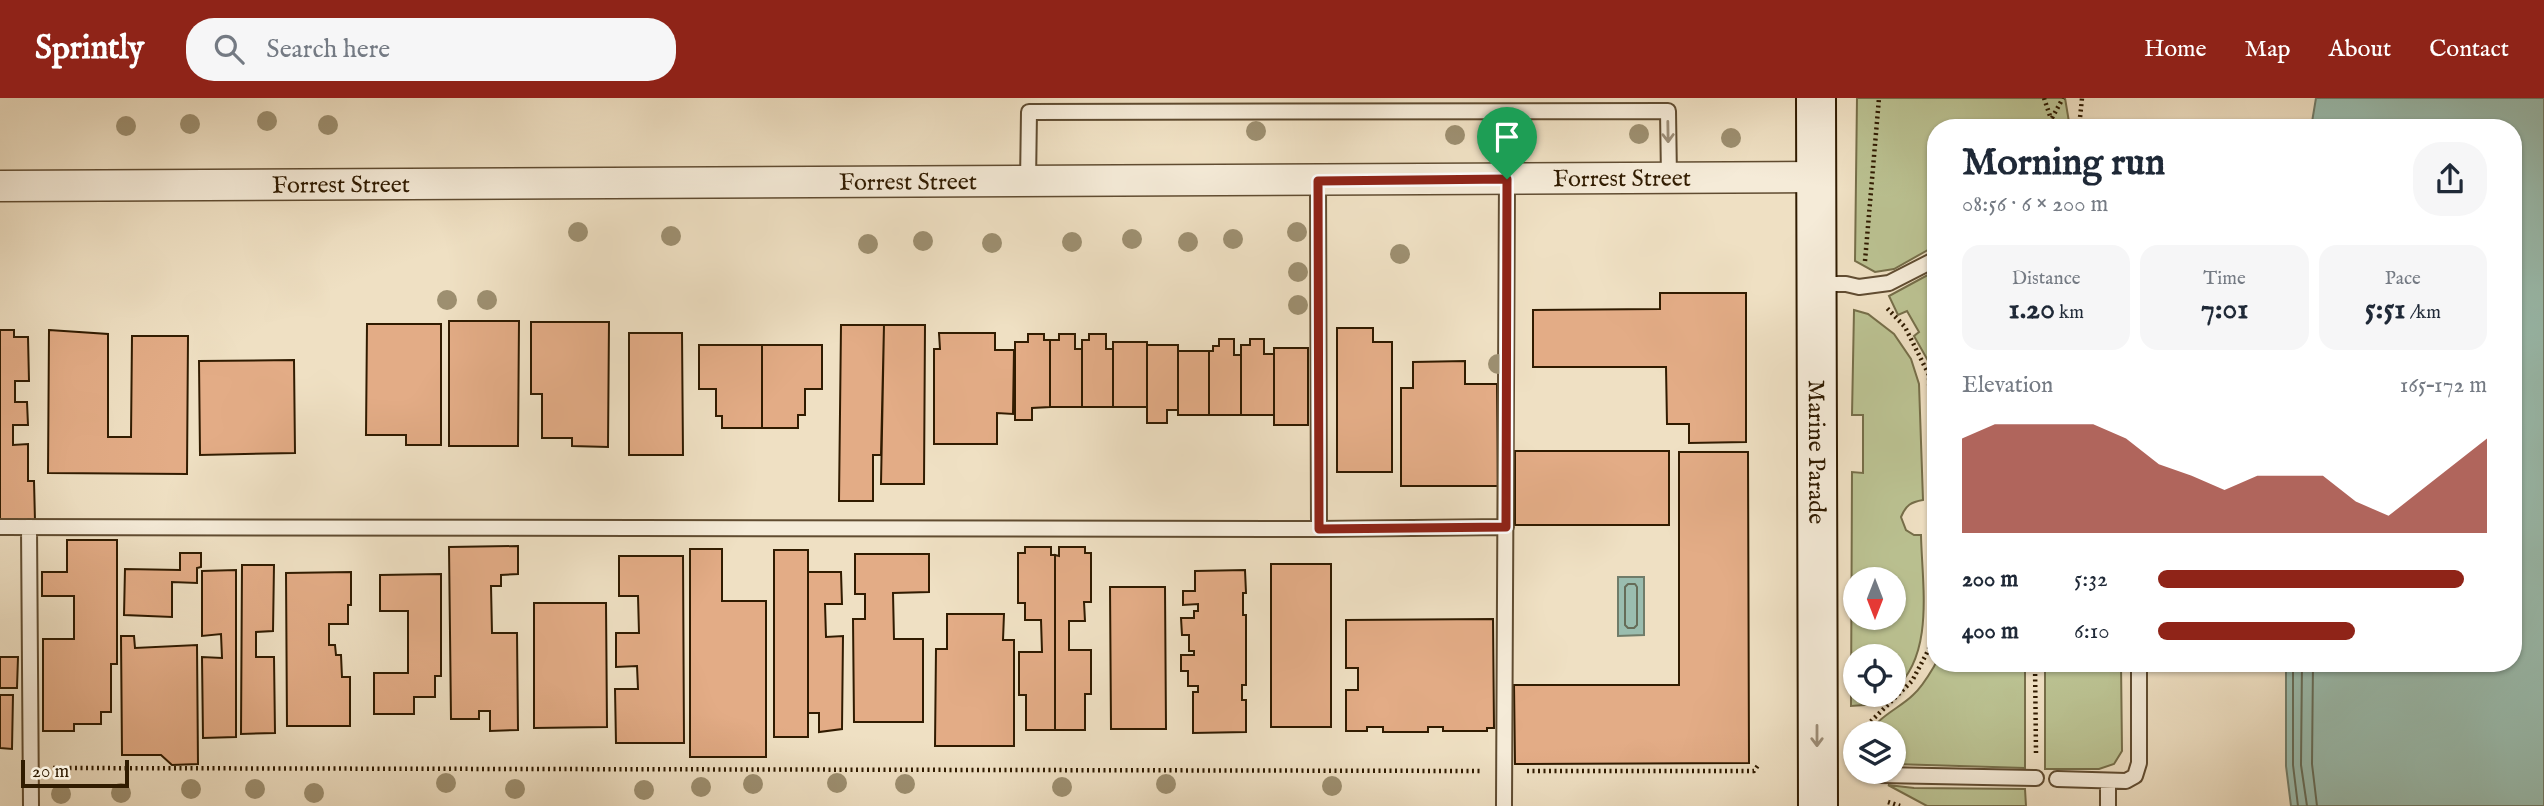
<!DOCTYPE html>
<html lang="en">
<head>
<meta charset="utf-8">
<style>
	:root { --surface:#fff; --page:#f6f6f7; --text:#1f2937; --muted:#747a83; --accent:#8f2418 }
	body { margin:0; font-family:"IM FELL English",serif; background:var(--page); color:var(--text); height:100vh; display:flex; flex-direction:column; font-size:26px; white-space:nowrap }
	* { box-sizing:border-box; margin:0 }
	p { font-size:23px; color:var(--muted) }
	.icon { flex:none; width:38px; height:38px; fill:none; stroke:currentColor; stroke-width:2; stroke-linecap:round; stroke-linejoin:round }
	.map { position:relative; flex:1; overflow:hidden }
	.panel { position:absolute; left:1927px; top:21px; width:595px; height:553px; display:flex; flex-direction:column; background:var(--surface); border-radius:28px; box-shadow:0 2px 5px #0004 }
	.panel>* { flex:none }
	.needle { width:46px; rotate:180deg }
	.fabs { position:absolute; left:1843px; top:469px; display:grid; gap:14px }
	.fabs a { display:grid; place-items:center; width:63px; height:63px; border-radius:50%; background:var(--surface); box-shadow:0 2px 5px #0004; font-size:35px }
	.scale { position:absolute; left:21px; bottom:18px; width:108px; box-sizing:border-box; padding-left:7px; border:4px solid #301b00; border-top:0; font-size:19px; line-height:24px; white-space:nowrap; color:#301b00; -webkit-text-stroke:5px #f5ebd8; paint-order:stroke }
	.pin { position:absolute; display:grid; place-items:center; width:60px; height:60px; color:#fff; margin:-72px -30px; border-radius:50% 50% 50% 0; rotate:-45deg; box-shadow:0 0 7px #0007 }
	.pin .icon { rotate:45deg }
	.round { display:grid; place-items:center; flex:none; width:74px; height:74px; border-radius:28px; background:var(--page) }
	.headline { display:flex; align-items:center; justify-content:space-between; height:119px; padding:0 35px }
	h1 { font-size:38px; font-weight:700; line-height:52px }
	.stats { display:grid; grid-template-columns:repeat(3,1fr); gap:10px; height:119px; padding:7px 35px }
	.stats div { display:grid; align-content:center; border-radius:18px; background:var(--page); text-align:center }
	.stats b { font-size:30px; font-weight:700 }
	.stats small { font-size:19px; font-weight:400 }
	.stats p { font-size:19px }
	.chart { height:196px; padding:14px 35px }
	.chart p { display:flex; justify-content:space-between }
	.chart svg { width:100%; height:126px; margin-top:7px; fill:var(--accent); opacity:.7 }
	ul { padding:0 35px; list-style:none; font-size:23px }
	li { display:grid; grid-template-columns:112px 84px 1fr; align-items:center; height:52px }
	li i { height:18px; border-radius:9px; background:var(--accent) }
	header { display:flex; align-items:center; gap:42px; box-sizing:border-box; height:98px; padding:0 35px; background:var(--accent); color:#fff }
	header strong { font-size:33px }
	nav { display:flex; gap:38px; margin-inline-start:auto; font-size:24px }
	.search { width:490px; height:63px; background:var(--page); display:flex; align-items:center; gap:18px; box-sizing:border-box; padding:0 24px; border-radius:28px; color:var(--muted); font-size:26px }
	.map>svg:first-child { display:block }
	.green { fill:#bbc292; stroke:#766e49; stroke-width:2; fill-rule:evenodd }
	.water { fill:#9abdaf; stroke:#707c69; stroke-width:2 }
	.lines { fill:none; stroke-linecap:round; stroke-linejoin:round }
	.shore { stroke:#656c58; stroke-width:2 }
	.building { fill:#e3ac86; stroke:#301b00; stroke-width:2 }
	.service-casing { stroke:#604c31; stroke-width:18 }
	.minor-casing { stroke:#604c31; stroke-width:33 }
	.secondary-casing { stroke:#301b00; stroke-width:42 }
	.path { stroke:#301b00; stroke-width:4.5; stroke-dasharray:2 3.5; stroke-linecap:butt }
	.service { stroke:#f5ebd8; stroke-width:14 }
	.minor { stroke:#f5ebd8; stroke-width:30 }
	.secondary { stroke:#f5ebd8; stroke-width:38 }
	.tree { fill:#9d8f70 }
	.oneway { stroke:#9c8d77 }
	.route-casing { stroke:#fff; stroke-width:14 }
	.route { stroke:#8f2418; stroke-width:9 }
	.labels { text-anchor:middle; stroke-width:5; stroke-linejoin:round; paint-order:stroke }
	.street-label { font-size:24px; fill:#301b00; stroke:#f5ebd8 }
</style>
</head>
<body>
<header>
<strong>Sprintly</strong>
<div class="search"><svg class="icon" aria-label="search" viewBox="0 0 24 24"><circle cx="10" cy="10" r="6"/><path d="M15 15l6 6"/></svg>Search here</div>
<nav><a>Home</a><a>Map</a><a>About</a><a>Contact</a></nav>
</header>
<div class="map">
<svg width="2544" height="708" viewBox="0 0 2544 708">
	<rect width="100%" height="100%" fill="#efe0c3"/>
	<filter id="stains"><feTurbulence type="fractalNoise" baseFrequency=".00286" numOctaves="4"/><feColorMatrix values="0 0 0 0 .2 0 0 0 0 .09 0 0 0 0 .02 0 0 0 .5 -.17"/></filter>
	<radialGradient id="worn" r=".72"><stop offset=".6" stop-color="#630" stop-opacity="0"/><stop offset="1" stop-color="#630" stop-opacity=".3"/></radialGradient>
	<path class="green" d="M1857 0H2065L2070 30H1936L1935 148 1894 171 1875 174 1855 163Z
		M1935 173V298L1931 268 1914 238 1919 234 1907 213 1898 217 1889 198Z
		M1854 212 1868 216 1894 236 1911 261 1919 286 1923 402C1911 404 1906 407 1901 419L1906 432 1914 437H1921C1922 487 1935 556 1894 592V558H1855V597H1888L1865 607 1851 608 1852 374 1863 375V317H1852ZM1855 481H1894V520H1855Z
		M1936 565H2025V670L1894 666V635H1871C1878 618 1900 610 1913 597 1923 588 1930 575 1936 565Z
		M2045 565H2121L2122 653 2114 666 2099 671H2045Z
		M1888 687 1914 690 2025 691 2026 708H1927Z"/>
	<path class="water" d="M2316 0H2544V708H2291L2286 668V565H2513V30H2311Z
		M1618 479H1644V537L1618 538Z"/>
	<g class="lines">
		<path class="shore" d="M1628 486H1635L1637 489V527L1634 530H1628L1625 527V489Z
			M2293 565V667L2298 708
			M2302 565 2301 667 2307 708
			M2313 565 2312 666 2317 708"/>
	</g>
	<path class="building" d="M1660 195H1746V344L1689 345V326H1667L1666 269H1533V212L1660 211Z
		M449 223H519L518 348H449Z
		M531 224H609L608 349 572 348V340H542V296H531Z
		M367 226H441V347H406V337H366Z
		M841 227H884L881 357H873V403H839Z
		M884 227H925L924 386H881Z
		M1337 230H1373V244H1392V374H1337Z
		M0 232H14V239H28L29 283H15V304H27L28 327H13V347L28 346V383H34L35 423H0Z
		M49 232 108 236V339H131L132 238H188L187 376 48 375Z
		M629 235H682L683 357H629Z
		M939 235H995V252H1014L1013 316 997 315V346H934V251H940Z
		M1028 236H1044V242H1050V309L1032 310V322H1015V244H1028Z
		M1059 236H1075V251H1082V309H1050V242H1059Z
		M1089 236H1106V251H1113V309H1082V242H1089Z
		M1219 241H1234V257H1241V317H1209V253H1213V248H1219Z
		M1250 241H1264V256H1274V317H1241V247H1250Z
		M1113 244H1147V309H1113Z
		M699 247H762V330H722V318H716V291H699Z
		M762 247H822V291H805V317H798V330H762Z
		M1147 247H1178V312H1167V325H1147Z
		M1274 250H1308V327H1274Z
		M1178 253H1209V317H1178Z
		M294 262 295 355 200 357 199 263Z
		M1465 263V286H1497L1498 388H1401V290H1413V264Z
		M1515 353H1669V427H1515Z
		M1679 354H1748L1749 665 1515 666 1514 587H1679Z
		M67 442H117V566H111V614H101V626H74V633H43V541H74V498H42V474H67Z
		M518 448V476L501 477V488H491L492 535H517L518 632 490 633V613H479V621H451L449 449Z
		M1025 449H1051V457H1055V632H1026V597H1019V554H1042L1041 522H1025V505H1018V455H1025Z
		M1059 449H1085V455H1091V504H1084L1085 523H1069V552H1091V596H1085V632H1055V457L1059 458Z
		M690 451H722V503H766V659H690Z
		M774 452H808V639H774Z
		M180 455H201V469L197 470V485L172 484V519L124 517 125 471 180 472Z
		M855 456H929V494L893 495 894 541H923V624H854L853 521H865V496H855Z
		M619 458H683L684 645H616L615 591H638L637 568 616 569V535H639L638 498H619Z
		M1271 466H1331V629H1271Z
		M242 467H274L273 533 256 534V559H274L275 635 241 636Z
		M236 472V639L203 640 202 559 222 560 221 536 202 538V473Z
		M1245 472 1246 495H1243V517H1246V587H1242V602H1246V634L1193 635V594H1198V588H1188V573H1181V557H1194V553H1189V537H1182L1181 520H1194V513H1198V506L1183 507V493H1195V473Z
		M351 474V507H348V526H329V547H335L336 557H341L342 579H350V628H287L286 475Z
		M808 474H841L842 506H825L826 539 843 538 842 631 819 634V615H808Z
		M441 476V578H435V599H414V616H374V575H408V513H380V477Z
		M1110 489H1165L1166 631H1111Z
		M534 505H606L607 629 534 630Z
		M947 516H1004L1003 542H1014V648H935L936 551H947Z
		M1493 521 1494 630H1487V633H1443V629H1428V634H1383V629H1367V633H1346V592H1358V570H1346V522Z
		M121 538H134L135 550 197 547 198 666 172 667 161 657H122Z
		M0 559H18L17 590H0Z
		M0 597H13L12 651 0 650Z"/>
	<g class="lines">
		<g class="service-casing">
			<path id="service" d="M1028 84 1029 14 1668 13 1669 80
				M1816 186H1846L1859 189 1889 185 1936 161
				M0 429 1319 431 1318 83
				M29 429 31 708
				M1319 431 1506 429
				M1881 677 2036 680
				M2057 681 2126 683 2135 678 2139 665V565
				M2108 683V708
				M1504 708 1507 81"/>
		</g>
		<g class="minor-casing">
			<g id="minor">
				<path id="s1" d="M0 88 1815 79"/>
			</g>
		</g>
		<g class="secondary-casing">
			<g id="secondary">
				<path id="s2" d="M1816 0 1818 708"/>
			</g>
		</g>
		<path class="path" d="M2044 0 2054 30
			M2052 20 2063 0
			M2079 30 2082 0
			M1865 163 1879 0
			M2035 565 2036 655
			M1859 635 1912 583 1929 551 1933 516 1929 277 1905 229 1887 210
			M53 670 1480 673
			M1527 673H1754L1759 666
			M1888 704 1900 708"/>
		<use href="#service" class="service"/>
		<use href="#minor" class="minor"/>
		<use href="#secondary" class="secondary"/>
	</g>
	<g class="tree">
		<circle cx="267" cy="23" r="10"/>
		<circle cx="190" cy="26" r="10"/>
		<circle cx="328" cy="27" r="10"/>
		<circle cx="126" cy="28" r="10"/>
		<circle cx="1256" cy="33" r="10"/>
		<circle cx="1523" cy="36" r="10"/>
		<circle cx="1639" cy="36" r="10"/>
		<circle cx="1455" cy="37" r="10"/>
		<circle cx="1731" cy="40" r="10"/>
		<circle cx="578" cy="134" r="10"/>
		<circle cx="1297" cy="134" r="10"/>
		<circle cx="671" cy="138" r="10"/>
		<circle cx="1132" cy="141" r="10"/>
		<circle cx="1233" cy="141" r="10"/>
		<circle cx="923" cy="143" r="10"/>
		<circle cx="1072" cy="144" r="10"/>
		<circle cx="1188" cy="144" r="10"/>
		<circle cx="992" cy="145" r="10"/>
		<circle cx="868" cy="146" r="10"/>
		<circle cx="1400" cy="156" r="10"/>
		<circle cx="1298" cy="174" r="10"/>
		<circle cx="447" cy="202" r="10"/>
		<circle cx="487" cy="202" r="10"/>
		<circle cx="1298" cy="207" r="10"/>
		<circle cx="1498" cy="266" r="10"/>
		<circle cx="446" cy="685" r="10"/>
		<circle cx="837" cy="685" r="10"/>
		<circle cx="753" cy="686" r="10"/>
		<circle cx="905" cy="686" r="10"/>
		<circle cx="1166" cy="686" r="10"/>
		<circle cx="1332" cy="688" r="10"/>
		<circle cx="701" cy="689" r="10"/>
		<circle cx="1062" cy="689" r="10"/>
		<circle cx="191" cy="691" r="10"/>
		<circle cx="255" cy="691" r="10"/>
		<circle cx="515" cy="691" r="10"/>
		<circle cx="644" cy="692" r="10"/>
		<circle cx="121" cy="695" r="10"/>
		<circle cx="314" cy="695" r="10"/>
		<circle cx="61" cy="696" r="10"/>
	</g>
	<defs><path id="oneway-shaft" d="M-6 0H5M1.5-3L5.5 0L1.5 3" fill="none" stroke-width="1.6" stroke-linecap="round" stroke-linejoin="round" transform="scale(1.75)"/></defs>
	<g class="oneway">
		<use href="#oneway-shaft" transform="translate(1668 34) rotate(89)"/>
		<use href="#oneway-shaft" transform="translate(1817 638) rotate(90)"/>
	</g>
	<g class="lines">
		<g class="route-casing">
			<path id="route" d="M1507 81 1506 429 1319 431 1318 83Z"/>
		</g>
		<use href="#route" class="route"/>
	</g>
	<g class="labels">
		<g class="street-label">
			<text dy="8" stroke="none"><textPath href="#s1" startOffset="1622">Forrest Street</textPath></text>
			<text dy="8" stroke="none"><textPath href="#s1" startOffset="908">Forrest Street</textPath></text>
			<text dy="8" stroke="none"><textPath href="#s1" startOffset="341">Forrest Street</textPath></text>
			<text dy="8" stroke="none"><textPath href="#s2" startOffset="354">Marine Parade</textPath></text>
		</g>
	</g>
	<rect width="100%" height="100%" filter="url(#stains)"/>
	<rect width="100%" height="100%" fill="url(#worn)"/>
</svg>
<div class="fabs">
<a><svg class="needle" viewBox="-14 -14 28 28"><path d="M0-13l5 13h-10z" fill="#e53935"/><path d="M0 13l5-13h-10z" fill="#747a83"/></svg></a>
<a><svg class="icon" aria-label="locate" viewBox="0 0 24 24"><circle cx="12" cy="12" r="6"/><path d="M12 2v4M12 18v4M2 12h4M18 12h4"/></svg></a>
<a><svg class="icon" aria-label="layers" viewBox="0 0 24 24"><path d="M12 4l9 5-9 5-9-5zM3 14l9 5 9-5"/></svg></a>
</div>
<div class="scale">20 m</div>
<div class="pin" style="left:1507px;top:81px;background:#1e9e55"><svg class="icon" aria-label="arrive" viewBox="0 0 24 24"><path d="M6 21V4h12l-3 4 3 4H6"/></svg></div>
<section class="panel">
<div class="headline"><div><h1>Morning run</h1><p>08:56 · 6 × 200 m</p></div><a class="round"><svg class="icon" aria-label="share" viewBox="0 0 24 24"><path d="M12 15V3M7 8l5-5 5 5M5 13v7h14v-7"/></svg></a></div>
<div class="stats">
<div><p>Distance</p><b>1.20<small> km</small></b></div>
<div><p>Time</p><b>7:01</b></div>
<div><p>Pace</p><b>5:51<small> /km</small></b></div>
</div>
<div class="chart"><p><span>Elevation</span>165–172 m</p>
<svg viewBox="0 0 160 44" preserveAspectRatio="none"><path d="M0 44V11L10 6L20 6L30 6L40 6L50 11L60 20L70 24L80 29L90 24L100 24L110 24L120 33L130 38L140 29L150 20L160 11V44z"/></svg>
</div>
<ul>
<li><b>200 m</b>5:32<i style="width:93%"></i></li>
<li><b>400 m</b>6:10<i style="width:60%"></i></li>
</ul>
</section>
</div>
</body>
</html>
